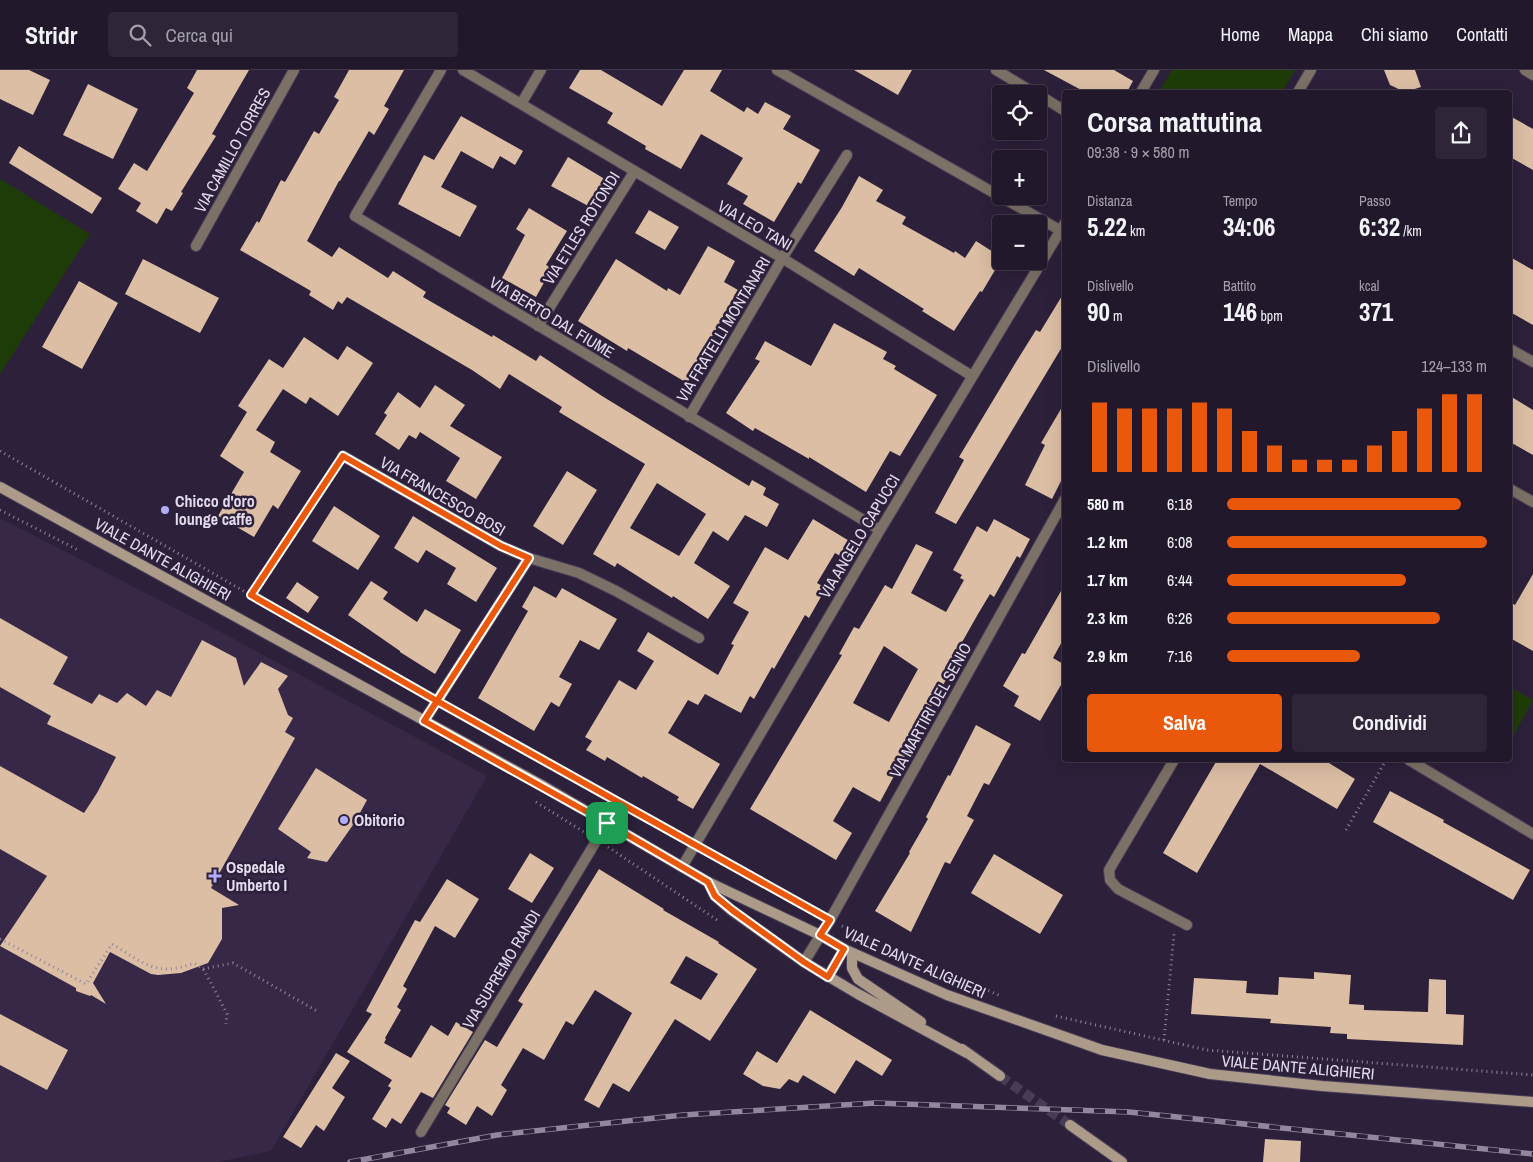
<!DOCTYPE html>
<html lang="it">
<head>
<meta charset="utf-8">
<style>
	:root { --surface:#22182c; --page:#2e2538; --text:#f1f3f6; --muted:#a2a0a9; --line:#3f3748; --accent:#ea580c }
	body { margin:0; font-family:"Archivo Narrow",sans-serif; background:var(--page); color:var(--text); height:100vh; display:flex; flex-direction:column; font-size:19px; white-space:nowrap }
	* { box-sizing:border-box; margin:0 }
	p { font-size:16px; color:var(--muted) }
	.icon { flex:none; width:28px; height:28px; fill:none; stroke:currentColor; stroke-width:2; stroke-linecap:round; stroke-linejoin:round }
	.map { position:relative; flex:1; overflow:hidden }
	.sheet { position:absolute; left:1062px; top:20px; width:450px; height:672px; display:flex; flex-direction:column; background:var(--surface); border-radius:5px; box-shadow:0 5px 20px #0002,0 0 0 1px var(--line) }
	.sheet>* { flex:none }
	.tools { position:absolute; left:992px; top:15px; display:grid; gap:10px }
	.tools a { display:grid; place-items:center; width:55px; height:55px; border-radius:5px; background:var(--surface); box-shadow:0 5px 20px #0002,0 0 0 1px var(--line); font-size:25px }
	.pin { position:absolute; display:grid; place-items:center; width:42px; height:42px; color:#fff; margin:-21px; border-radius:10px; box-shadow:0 2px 8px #0006 }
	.round { display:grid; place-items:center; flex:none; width:52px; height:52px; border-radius:5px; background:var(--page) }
	.overview { display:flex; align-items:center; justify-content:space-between; height:85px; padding:0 25px }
	h1 { font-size:28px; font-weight:700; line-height:38px }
	.figures { display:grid; grid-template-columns:repeat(3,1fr); gap:8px; height:85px; padding:5px 25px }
	.figures div { display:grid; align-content:center }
	.figures b { font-size:25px; font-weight:700 }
	.figures small { font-size:14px; font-weight:400 }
	.figures p { font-size:14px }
	.chart { height:140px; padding:10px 25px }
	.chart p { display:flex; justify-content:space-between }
	.chart svg { width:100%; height:90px; margin-top:5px; stroke:var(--accent); stroke-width:6 }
	.button { display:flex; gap:10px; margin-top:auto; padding:10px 25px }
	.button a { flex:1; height:58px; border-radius:5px; background:var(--accent); color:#fff; font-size:20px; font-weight:700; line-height:58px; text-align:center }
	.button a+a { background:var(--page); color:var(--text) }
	ul { padding:0 25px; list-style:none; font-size:16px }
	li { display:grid; grid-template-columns:80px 60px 1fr; align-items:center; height:38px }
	li i { height:12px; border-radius:6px; background:var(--accent) }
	header { display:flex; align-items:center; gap:30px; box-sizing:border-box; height:70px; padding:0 25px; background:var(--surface); border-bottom:1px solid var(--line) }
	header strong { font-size:24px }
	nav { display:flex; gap:28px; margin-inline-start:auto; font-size:18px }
	.search { width:350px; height:45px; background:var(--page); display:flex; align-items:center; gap:12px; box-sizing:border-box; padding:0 18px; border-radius:5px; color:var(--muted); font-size:19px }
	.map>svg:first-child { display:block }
	.built { fill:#382847 }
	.green { fill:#1e3c08 }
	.building { fill:#dbbea4; fill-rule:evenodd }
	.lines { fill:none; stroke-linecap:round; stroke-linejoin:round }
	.secondary-tunnel { stroke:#483c55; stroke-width:10; stroke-dasharray:10 5; stroke-linecap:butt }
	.street-casing { stroke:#4a3e57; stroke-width:12 }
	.secondary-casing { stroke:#4a3e57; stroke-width:12 }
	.path { stroke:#90869b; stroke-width:3; stroke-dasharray:1 4; stroke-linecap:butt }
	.street { stroke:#7c7166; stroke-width:10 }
	.secondary { stroke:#ad9b8a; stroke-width:10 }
	.rail-casing { stroke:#91889d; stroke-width:5.5 }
	.rail { stroke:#2d203a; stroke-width:4; stroke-dasharray:11; stroke-linecap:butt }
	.route-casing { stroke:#fff; stroke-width:10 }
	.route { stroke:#ea580c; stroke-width:6 }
	.poi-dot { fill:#b1adfa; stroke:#2d203a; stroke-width:2 }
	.labels { text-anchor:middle; stroke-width:5; stroke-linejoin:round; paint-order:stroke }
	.street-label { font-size:16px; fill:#e3dced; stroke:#2d203a }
	.poi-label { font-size:16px; font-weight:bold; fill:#e3dced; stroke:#2d203a; text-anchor:start }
</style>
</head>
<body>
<header>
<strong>Stridr</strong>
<div class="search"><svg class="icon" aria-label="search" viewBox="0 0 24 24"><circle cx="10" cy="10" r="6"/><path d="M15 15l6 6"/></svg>Cerca qui</div>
<nav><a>Home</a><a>Mappa</a><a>Chi siamo</a><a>Contatti</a></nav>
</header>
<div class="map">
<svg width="1533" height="1092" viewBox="0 0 1533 1092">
	<rect width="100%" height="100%" fill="#2d203a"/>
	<path class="built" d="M0 448 206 554 487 706 271 1081 218 1092H0Z"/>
	<path class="green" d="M1172 0H1295L1282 22H1159Z
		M0 109 90 164 0 304Z
		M1510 617 1533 630 1510 672Z"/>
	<path class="building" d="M0 0H29L50 10 33 45 0 29Z
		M197 0H249L212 64 216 66 181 122 183 123 172 141 166 138 157 154 136 141 141 133 118 119 134 93 147 101 194 23 187 18Z
		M349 0H404L384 36 389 39 374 65 369 61 340 111H339L307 171 332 187 339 177 388 208 393 201 426 222 423 227 492 267 493 265 536 291 540 285 602 326 749 416 752 410 766 418 763 425 779 434 767 457 745 445 728 471 713 461 694 493 730 516 708 549 673 526 672 528 617 493 615 497 593 484 645 394 559 342 562 337 509 304 500 319 472 300 347 227 342 234 338 231 333 240 309 225 311 221 240 180 257 151 259 153 281 110 285 112 314 61 319 64 339 30 334 27ZM657 413 706 444 679 486 630 458Z
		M580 0H601L662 36 684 0H722L710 21 744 42 747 37 758 44 765 32 791 46 783 59 820 80 801 114 798 112 774 152 743 134 748 126 727 114 743 88 701 64 681 99 645 79 646 76 607 53 613 43 569 18Z
		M854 0H912L898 25Z
		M1044 0H1114L1133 11 1127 22H1085Z
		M1384 0H1415L1421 17 1405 22 1390 15Z
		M88 14 138 39 113 89 63 65Z
		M461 46 523 81 515 95 500 86 493 99 461 81 441 117 477 136 460 167 398 134 424 85 434 90Z
		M1510 46 1533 59V100L1510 87Z
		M19 76 102 128 92 144 9 93Z
		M568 87 608 111 592 138 551 116Z
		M859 106 883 120 876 131 906 147 902 154 954 183 955 181 965 188 976 171 1001 187V190L982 222 980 221 954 261 922 241 924 239 859 198 854 206 814 181 842 137Z
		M529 138 567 161 546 195 552 198 536 227 502 208 525 165 516 159Z
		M649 140 679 157 665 180 635 163Z
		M708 176 735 191 724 212 738 220 704 281 706 282 687 313 628 278 627 281 578 251 616 189 667 221 668 218 680 225Z
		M1510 187 1533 200V255L1510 242Z
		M143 189 219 228 200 263 125 224Z
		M79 211 118 233 82 299 42 277Z
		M1065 221V272L956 454 935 443 964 390 959 387 1016 292 1036 260 1040 262Z
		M834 253 887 282 883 289 896 296 894 299 937 325 900 386 890 381 866 422 809 387V389L755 358 753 361 726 343 760 291 755 289 765 271 811 296Z
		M304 267 338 290 347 276 373 293 338 346 310 327 306 334 283 319 256 360 275 372 270 382 301 401 278 439 273 435 254 467 218 446 244 402 220 386 247 342 238 336 269 289 283 298Z
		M435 315 465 335 450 356 502 387 476 429 446 411 460 388 420 362 416 369 409 365 399 380 375 364 387 345 384 343 398 322 420 338Z
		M1510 326 1533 340V385L1510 372Z
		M1065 332V403L1052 429 1025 415 1045 375 1041 373Z
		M567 401 597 420 563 475 533 456Z
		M334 436 380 466 358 500 312 471Z
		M413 446 497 498 476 532 447 514 456 498 426 480 418 493 394 478Z
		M813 449 851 472 842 487 835 483 817 513 826 518 809 548 805 545 774 599 772 597 754 629 750 626 741 643 705 624 698 635 688 630 668 663 720 694 693 739 677 730 679 727 643 706 642 708 607 687 605 691 586 680 592 671 585 667 619 610 636 620 654 591 637 581 648 562 718 605 734 575 731 574 749 542 733 533 765 477 788 490Z
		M994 449 1030 469 1020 488 1017 486 994 527 990 524 978 544 944 604 948 606 880 732 853 717 833 751 852 763 836 790 750 739 842 585 839 584 854 557 859 559 885 515 892 519 916 474 933 482 911 523 946 542 964 510 960 508 962 505 953 500 977 456 987 462ZM884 576 918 599 889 652 853 633Z
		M1533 504V581L1510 568V532L1515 535Z
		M371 511 388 522 383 529 417 552 425 539 461 560 435 604 400 582V581L348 545Z
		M297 512 319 527 308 543 286 528Z
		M1065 514V566L1053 588 1065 595V608L1040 651 1014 636 1019 626 1003 616 1022 583 1025 584Z
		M534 516 556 528 562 518 617 549 599 580 580 570 559 607 572 614 559 637 551 632 534 661 478 628 528 541 522 537Z
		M0 548 68 587 53 614 92 634 99 624 117 633 127 623 146 636 157 620 171 627 202 570 236 588 244 616 261 592 288 606 278 619 288 645 293 648 285 662 295 668 211 818 239 835 222 838V869L208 893 181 903 158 905 151 904 110 882 93 913 106 934 91 925 90 926 76 921V918L0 876 47 806 0 779V696L84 743 97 723 116 687 47 654 51 646 0 617Z
		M976 655 1011 674 989 715 984 713 967 746 974 750 950 794 945 792 911 862 875 841 910 783 909 782 928 749 926 747 948 705 950 706Z
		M1217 690H1324L1355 709 1337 739 1260 694 1197 803 1163 783Z
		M316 698 367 730 355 752 327 792 307 788 311 782 278 759Z
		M1390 721 1444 750 1443 752 1530 800 1513 830 1373 752Z
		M530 783 554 798 532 833 508 819Z
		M994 784 1063 825 1040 864 971 823Z
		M599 799 664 839 663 840 719 872 718 873 757 899 710 971 675 949 629 1022 613 1013 599 1038 584 1030 632 943 595 920 573 955 566 951 544 990 523 978 501 1015 507 1020 492 1046 477 1036 466 1055 447 1043 450 1038 445 1035 485 970 497 977 523 934 518 931ZM686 886 718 904 701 930 670 913Z
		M447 809 479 829 455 868 435 856 403 916 407 919 397 937 401 940 385 968 386 969 384 973 411 988 431 955 448 966 456 952 473 962 433 1028 421 1022 401 1054 392 1048 386 1058 372 1049 391 1018 388 1016 392 1010 347 982 372 944 366 941 415 850 420 852Z
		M1314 902 1351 905 1349 934 1364 935V940L1428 942 1429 909 1446 910V944L1464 945 1463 975 1347 969V964L1330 963 1331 957 1270 953 1271 949 1191 944 1194 908 1247 911 1246 923 1278 925 1279 907 1314 909Z
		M810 940 892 990 882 1006 856 990 835 1024 803 1005 798 1013 789 1009 780 1019 763 1016 743 1004 757 981 777 993Z
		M0 944 68 980 47 1020 0 995Z
		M336 983 350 991 332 1018 345 1027 324 1061 316 1055 301 1078 283 1067Z
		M1265 1069 1301 1071 1300 1092H1263Z"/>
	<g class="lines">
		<path class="secondary-tunnel" d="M1000 1006 1070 1055"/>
		<g class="street-casing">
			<path id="street" d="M441 0 355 146 880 460
				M463 0 521 34 541 0
				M777 0 1065 163
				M996 0 1036 24
				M1525 0 1533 5
				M1141 22 1154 0
				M1298 22 1311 0
				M1039 25 1065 41
				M521 34 782 188 972 306
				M196 176 294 0
				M538 256 634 102
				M1510 279 1533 292
				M689 347 786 182 847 85
				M343 386 501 476 529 488 579 503 616 521 699 568
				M1510 419 1533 432
				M424 651 529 488
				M1174 690 1109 800 1110 810 1118 819 1187 855
				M1409 690 1533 764
				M682 797 880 460 1065 153
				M804 892 830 850 1065 429
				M828 907 844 879
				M421 1062 607 753"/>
		</g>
		<g class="secondary-casing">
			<path id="secondary" d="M0 417 545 717 708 812 820 865 844 879 947 925 1102 980 1210 1004 1322 1016 1533 1032
				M708 812 715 826 731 840 804 892 858 924 967 983
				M852 883V898L858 909 921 952
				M962 979 1000 1006
				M1070 1055 1122 1092"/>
		</g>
		<path class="path" d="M0 381 423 624
			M0 440 80 481
			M251 525 335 398
			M448 638 684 768
			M536 732 584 762
			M1346 760 1386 690
			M608 777 717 850
			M709 782 816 843
			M842 856 873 871 1001 926
			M0 869 86 914 112 874C142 892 157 908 194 893L203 899 211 913 227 944 226 954
			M203 899 233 893 317 941
			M1056 946 1207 980 1533 1005
			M1164 970 1174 864"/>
		<use href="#street" class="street"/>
		<use href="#secondary" class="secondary"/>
		<g class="rail-casing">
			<path id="rail" d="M350 1092 497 1065 683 1045 875 1033 1129 1042 1533 1084"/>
		</g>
		<use href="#rail" class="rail"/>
	</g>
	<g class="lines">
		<g class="route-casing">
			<path id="route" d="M607 753 708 812 715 826 732 840 804 892 828 907 844 879 820 865 830 850 437 631 529 488 501 476 343 386 251 525 437 631 424 651 607 753"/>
		</g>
		<use href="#route" class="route"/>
	</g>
	<g class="poi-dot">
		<circle cx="165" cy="440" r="5"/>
		<circle cx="344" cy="750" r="5"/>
		<path d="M212.5 798.5h5v5h5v5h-5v5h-5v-5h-5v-5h5z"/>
	</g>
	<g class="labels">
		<g class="street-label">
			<text transform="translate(232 80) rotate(-61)" y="6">VIA CAMILLO TORRES</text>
			<text transform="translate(755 155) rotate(30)" y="6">VIA LEO TANI</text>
			<text transform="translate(581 158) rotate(-58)" y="6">VIA ETLES ROTONDI</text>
			<text transform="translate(552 247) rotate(31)" y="6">VIA BERTO DAL FIUME</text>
			<text transform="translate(723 259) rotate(-59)" y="6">VIA FRATELLI MONTANARI</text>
			<text transform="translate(443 426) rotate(30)" y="6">VIA FRANCESCO BOSI</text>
			<text transform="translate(859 466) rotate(-59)" y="6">VIA ANGELO CAPUCCI</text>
			<text transform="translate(163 489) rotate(29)" y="6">VIALE DANTE ALIGHIERI</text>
			<text transform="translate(930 640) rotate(-61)" y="6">VIA MARTIRI DEL SENIO</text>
			<text transform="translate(915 892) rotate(24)" y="6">VIALE DANTE ALIGHIERI</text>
			<text transform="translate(501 899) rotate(-59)" y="6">VIA SUPREMO RANDI</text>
			<text transform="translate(1298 997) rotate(5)" y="6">VIALE DANTE ALIGHIERI</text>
		</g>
		<g class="poi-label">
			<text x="175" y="437">Chicco d'oro<tspan x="175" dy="18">lounge caffe</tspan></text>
			<text x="354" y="756">Obitorio</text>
			<text x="226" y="803">Ospedale<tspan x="226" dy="18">Umberto I</tspan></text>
		</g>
	</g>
</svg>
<div class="tools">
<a><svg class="icon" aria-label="locate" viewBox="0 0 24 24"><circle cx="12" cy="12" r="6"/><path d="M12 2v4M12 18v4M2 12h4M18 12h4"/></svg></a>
<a>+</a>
<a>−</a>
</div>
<div class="pin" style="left:607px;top:753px;background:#1e9e55"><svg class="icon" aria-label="arrive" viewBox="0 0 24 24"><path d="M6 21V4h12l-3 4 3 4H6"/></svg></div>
<section class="sheet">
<div class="overview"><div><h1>Corsa mattutina</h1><p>09:38 · 9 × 580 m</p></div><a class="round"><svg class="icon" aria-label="share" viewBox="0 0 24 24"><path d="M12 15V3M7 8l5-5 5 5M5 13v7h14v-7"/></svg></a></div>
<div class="figures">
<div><p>Distanza</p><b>5.22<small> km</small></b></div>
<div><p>Tempo</p><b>34:06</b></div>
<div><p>Passo</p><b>6:32<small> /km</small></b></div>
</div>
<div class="figures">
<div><p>Dislivello</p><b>90<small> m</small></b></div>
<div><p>Battito</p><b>146<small> bpm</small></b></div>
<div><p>kcal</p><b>371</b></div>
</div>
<div class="chart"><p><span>Dislivello</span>124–133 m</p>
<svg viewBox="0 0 160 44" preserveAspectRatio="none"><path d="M5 44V10M15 44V13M25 44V13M35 44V13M45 44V10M55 44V13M65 44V24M75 44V31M85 44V38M95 44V38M105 44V38M115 44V31M125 44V24M135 44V13M145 44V6M155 44V6"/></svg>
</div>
<ul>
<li><b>580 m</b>6:18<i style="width:90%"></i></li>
<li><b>1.2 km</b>6:08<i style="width:100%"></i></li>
<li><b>1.7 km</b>6:44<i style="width:69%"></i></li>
<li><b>2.3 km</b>6:26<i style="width:82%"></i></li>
<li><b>2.9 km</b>7:16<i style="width:51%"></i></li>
</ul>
<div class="button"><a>Salva</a><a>Condividi</a></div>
</section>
</div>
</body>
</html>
